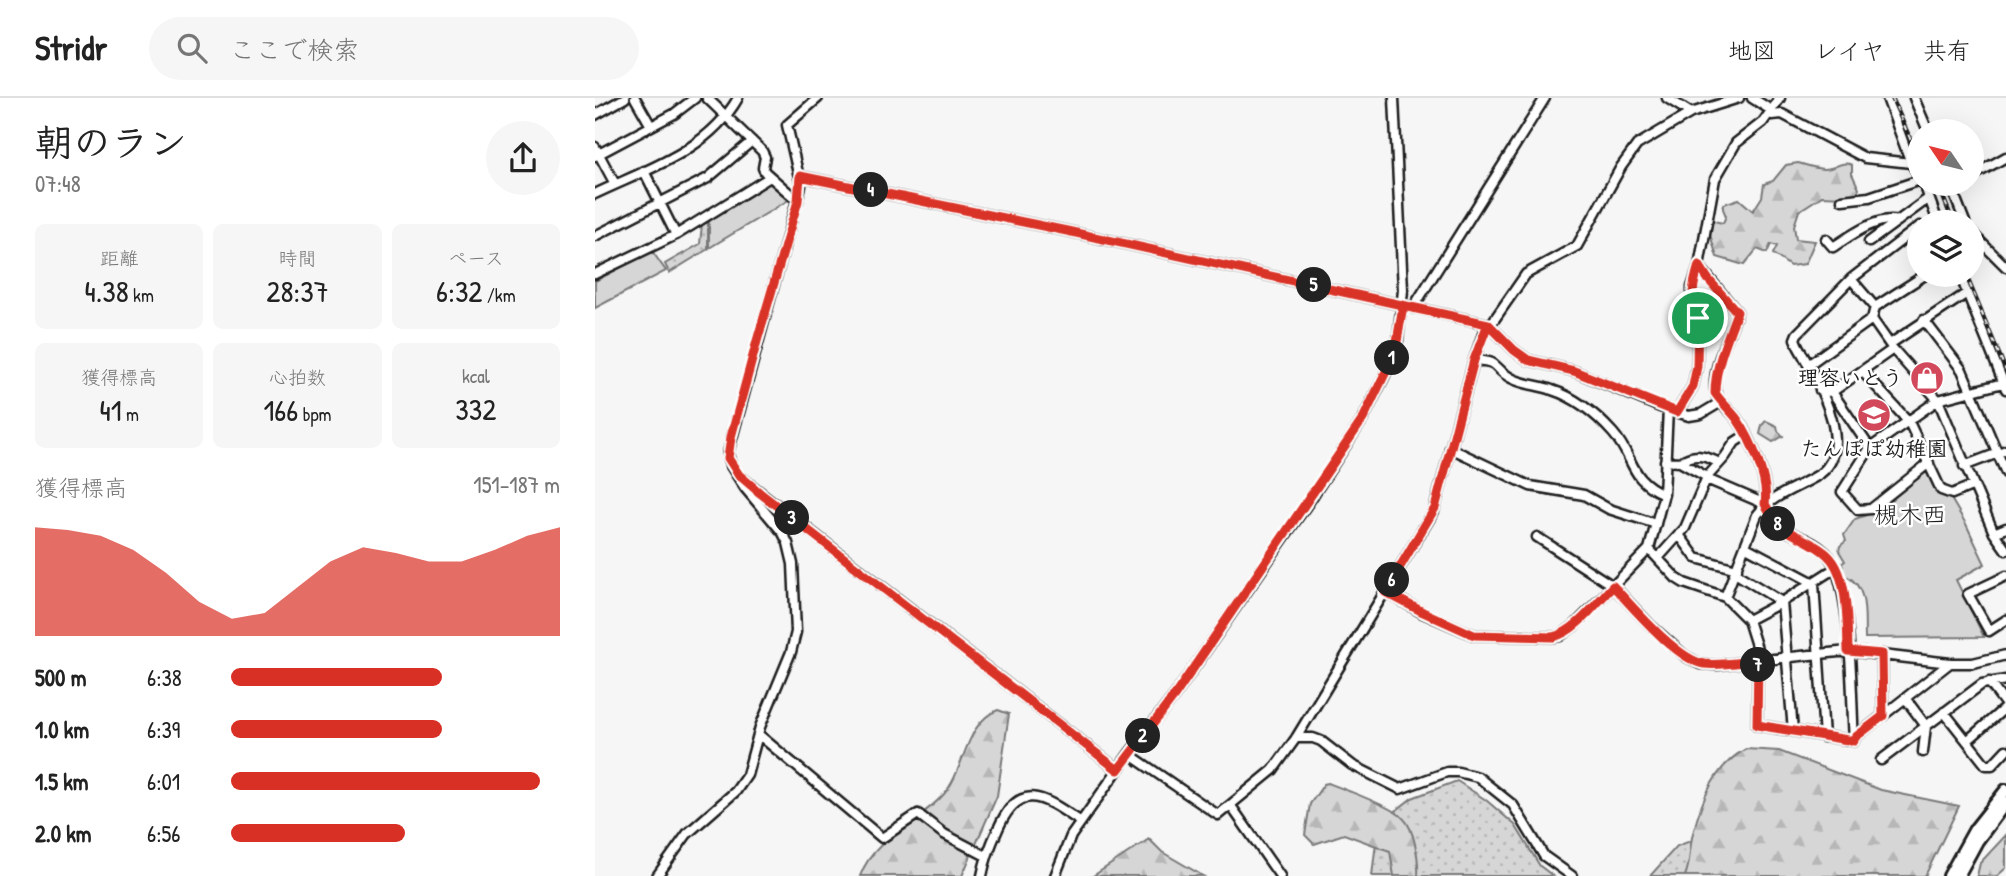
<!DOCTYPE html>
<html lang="ja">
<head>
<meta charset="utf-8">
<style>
	:root { --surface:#fff; --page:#f6f6f6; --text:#222; --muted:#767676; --line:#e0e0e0; --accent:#d93025 }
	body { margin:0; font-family:"Patrick Hand","Klee One",sans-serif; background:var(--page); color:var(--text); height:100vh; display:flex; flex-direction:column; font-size:26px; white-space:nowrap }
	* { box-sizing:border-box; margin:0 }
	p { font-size:23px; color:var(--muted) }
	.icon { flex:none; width:38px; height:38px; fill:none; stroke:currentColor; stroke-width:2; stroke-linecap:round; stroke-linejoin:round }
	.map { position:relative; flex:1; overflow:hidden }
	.details { display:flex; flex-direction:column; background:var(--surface); width:595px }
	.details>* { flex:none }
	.needle { width:46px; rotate:305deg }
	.fabs { position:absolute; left:1312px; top:21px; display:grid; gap:14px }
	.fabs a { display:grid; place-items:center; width:77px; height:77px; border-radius:50%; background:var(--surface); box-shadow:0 7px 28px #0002; font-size:35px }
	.pin { position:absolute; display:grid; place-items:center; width:60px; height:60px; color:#fff; margin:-30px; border:4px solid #fff; border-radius:50%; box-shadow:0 2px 7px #0007 }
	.km { position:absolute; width:35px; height:35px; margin:-18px; border-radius:50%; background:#222; color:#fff; font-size:19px; line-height:35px; text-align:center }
	.round { display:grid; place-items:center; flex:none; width:74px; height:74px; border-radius:37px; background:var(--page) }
	.overview { display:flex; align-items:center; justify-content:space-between; height:119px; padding:0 35px }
	h1 { font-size:38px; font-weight:600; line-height:52px }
	.stats { display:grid; grid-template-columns:repeat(3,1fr); gap:10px; height:119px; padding:7px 35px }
	.stats div { display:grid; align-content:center; border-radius:10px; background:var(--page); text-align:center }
	.stats b { font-size:30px; font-weight:600 }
	.stats small { font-size:19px; font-weight:400 }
	.stats p { font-size:19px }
	.chart { height:196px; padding:14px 35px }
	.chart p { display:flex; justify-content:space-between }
	.chart svg { width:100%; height:126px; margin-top:7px; fill:var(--accent); opacity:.7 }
	ul { padding:0 35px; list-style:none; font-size:23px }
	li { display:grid; grid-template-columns:112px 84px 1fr; align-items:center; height:52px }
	li i { height:18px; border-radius:9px; background:var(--accent) }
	header { display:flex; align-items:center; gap:42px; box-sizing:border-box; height:98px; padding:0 35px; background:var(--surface); border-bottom:2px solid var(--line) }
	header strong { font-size:33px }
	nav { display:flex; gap:38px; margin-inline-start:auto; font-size:24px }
	.search { width:490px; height:63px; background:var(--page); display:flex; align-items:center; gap:18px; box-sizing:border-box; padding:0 24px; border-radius:38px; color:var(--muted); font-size:26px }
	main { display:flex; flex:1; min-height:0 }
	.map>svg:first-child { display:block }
	.grass { fill:url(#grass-dots); stroke:#797979; stroke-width:2 }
	.forest { fill:url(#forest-firs); stroke:#797979; stroke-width:2 }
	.park { fill:#d6d6d6; stroke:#797979; stroke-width:2 }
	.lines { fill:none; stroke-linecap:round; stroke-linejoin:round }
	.minor-casing { stroke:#1c1c1c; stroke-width:13 }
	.highway-casing { stroke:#1c1c1c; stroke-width:16 }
	.minor { stroke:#fff; stroke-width:8 }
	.highway { stroke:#fff; stroke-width:10 }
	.rail-casing { stroke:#1c1c1c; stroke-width:4.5 }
	.rail { stroke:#fff; stroke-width:2; stroke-dasharray:5; stroke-linecap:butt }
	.route-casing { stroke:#fff; stroke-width:14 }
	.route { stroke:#d93025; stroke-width:9 }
	.labels { text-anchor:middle; stroke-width:5; stroke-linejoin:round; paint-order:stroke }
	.poi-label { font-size:21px; font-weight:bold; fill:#1c1c1c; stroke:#fff; text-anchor:end }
	.quarter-label { font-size:24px; fill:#1c1c1c; stroke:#fff }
</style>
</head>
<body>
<header>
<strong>Stridr</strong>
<div class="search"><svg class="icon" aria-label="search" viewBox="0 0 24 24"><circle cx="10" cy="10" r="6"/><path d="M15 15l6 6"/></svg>ここで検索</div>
<nav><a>地図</a><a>レイヤ</a><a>共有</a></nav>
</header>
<main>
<section class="details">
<div class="overview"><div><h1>朝のラン</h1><p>07:48</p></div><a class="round"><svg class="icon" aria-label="share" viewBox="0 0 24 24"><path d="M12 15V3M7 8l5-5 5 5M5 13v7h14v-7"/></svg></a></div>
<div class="stats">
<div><p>距離</p><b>4.38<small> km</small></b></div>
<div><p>時間</p><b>28:37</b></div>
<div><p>ペース</p><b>6:32<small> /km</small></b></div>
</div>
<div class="stats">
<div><p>獲得標高</p><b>41<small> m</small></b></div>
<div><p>心拍数</p><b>166<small> bpm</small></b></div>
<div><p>kcal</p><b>332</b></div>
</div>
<div class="chart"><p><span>獲得標高</span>151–187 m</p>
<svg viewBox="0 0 160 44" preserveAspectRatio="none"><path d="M0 44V6L10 7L20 9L30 14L40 22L50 32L60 38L70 36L80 27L90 18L100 13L110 15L120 18L130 18L140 14L150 9L160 6V44z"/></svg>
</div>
<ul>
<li><b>500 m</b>6:38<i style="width:64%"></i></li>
<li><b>1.0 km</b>6:39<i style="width:64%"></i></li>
<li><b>1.5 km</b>6:01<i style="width:94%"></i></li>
<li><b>2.0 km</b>6:56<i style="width:53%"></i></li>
</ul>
</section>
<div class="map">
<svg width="1411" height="778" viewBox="0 0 1411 778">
	<defs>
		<pattern id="grass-dots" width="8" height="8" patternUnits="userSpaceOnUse" patternTransform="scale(1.75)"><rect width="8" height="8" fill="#d6d6d6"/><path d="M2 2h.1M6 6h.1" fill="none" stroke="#b7b7b7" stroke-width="1.8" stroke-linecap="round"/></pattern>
		<pattern id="forest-firs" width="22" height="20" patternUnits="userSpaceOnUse" patternTransform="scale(1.75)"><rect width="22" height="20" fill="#d6d6d6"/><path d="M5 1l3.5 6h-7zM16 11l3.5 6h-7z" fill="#b7b7b7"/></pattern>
	</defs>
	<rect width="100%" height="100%" fill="#f6f6f6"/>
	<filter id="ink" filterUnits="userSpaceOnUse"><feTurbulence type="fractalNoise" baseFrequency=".0143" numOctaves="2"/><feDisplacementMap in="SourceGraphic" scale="14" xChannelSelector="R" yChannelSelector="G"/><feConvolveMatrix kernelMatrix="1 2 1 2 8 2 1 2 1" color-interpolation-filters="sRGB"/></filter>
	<g filter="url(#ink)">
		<path class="grass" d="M113 124V151L74 175 70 166 105 146 107 126Z
			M862 683 891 702 920 727 945 768 958 778H777L783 727 817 700Z
			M1133 729 1174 778H1055L1082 748Z"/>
		<path class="forest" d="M1203 65C1211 67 1219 70 1228 71 1240 72 1245 62 1257 67V76L1264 91 1261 96 1250 99 1227 98 1204 113 1199 128 1201 141 1220 143 1210 166 1195 168 1178 156 1182 148 1176 146 1172 155 1162 151 1149 167 1122 159 1114 133V122L1128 125 1131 118 1128 111 1129 106 1144 101 1158 113 1167 99 1169 86 1178 83 1191 67Z
			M1171 323 1182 328 1183 333 1188 338 1178 344 1165 336 1167 327Z
			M403 612 414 616 402 698 367 778H265C280 738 323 726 349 696 370 672 370 624 403 612Z
			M1151 651 1184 653 1286 692 1364 708 1330 778H1090C1096 764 1094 750 1098 735 1107 702 1119 668 1151 651Z
			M733 685C749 691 798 709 808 720 820 731 824 763 823 778H799L795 753 749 736 719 746 710 737 715 706 729 686Z
			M1411 737V770L1402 778H1382L1385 765Z
			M554 741 567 754 608 778H498Z"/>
		<path class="park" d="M176 83 197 100 114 150V122Z
			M57 153 71 173 0 210V183Z
			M1333 372 1344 396 1355 399 1371 426 1390 466 1361 482 1389 539 1270 540C1269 518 1274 489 1251 478L1246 466 1250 463 1244 453 1245 448 1251 443 1249 437 1260 421 1283 413Z"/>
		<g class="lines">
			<g class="minor-casing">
				<path id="minor" d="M40 0 56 28
					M112 0 167 53 170 59 168 70 170 74 203 103
					M1072 0 1096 15
					M1157 0 1176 12 1177 17 1187 16 1270 60 1316 65
					M1292 0 1316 65 1325 78
					M1319 0 1333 33
					M0 17 30 0
					M0 49 20 86
					M0 58 79 16 100 0
					M49 73 81 137
					M205 78 472 133 893 226 919 252 933 262 979 273 1065 309 1094 318 1106 316 1126 304
					M1377 78 1411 59
					M1329 86 1343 124
					M1355 86 1370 124
					M0 96C52 71 113 53 143 0
					M1247 102 1274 99 1325 82
					M1377 135 1411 169
					M0 138 113 80 157 43
					M1231 141 1238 149C1254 139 1283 117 1303 123
					M1274 144 1334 100
					M0 176 81 137 175 79
					M1365 177 1411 291
					M1256 181 1280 209 1277 221 1298 251 1343 302 1399 435 1411 452
					M1280 209 1330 177
					M818 210 950 0
					M1329 222 1367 272 1411 375
					M1295 246 1372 195
					M879 262C909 264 895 269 916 280 929 287 944 287 957 292 982 300 1001 316 1018 335 1040 360 1034 382 1069 396
					M1213 267 1277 221
					M1267 273 1314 324 1346 392 1357 396 1379 387
					M1225 292 1237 294 1275 350
					M1237 294 1298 251
					M1082 314 1098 288 1102 268 1103 220 1097 202V189L1104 168 1120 81 1141 45 1168 24 1185 0
					M855 350 935 388 989 397 1014 411 1061 426
					M1070 363 1085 364 1112 379 1114 382 1170 406
					M1085 364C1099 355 1110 357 1124 365
					M1334 365 1276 411 1263 412 1247 394 1275 350 1343 302 1408 285
					M1369 368 1411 352
					M147 380 523 672
					M1399 435 1411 430
					M1085 438 1101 460 1142 471
					M942 439 1018 488 1055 527 1090 558 1105 566 1122 567 1253 553 1355 565H1378L1411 557
					M1151 449 1219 485 1229 639
					M1054 451 1081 480 1089 485 1130 499 1153 522 1163 554 1162 627 1259 643C1256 603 1258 480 1231 455 1207 432 1189 444 1170 406 1174 382 1156 340 1142 321 1135 311 1121 304 1120 291 1118 266 1135 237 1142 214L1104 168
					M1064 459 1090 430 1112 379 1130 359 1140 344 1151 337
					M1140 475 1187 504 1198 633
					M1411 478 1373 496 1394 533 1411 522
					M790 493 828 515 879 537 958 539 965 538 979 528 1054 451 1069 396 1073 311
					M1130 499 1162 417C1176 398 1199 391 1220 379 1266 354 1220 279 1203 248L1200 241 1202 236 1256 181 1325 128
					M1153 522 1187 504 1242 469
					M1287 556 1288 618
					M1394 584 1411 607
					M1310 600 1331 628 1328 654
					M1349 614 1391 667H1397L1411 652
					M163 636 287 740 323 716 349 736 391 758
					M701 640H718L726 643 757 667 805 691 852 674H863L883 679 918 707 949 758 977 778
					M1258 641 1355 565
					M1372 643 1411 609
					M534 656 623 717 678 672 701 640 839 413 879 262 889 233 899 222 931 176 982 148 1026 69 1042 47 1096 15 1144 0
					M1286 662 1387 586 1411 582
					M636 708 685 778
					M62 778 92 736 141 693 152 677 165 629 196 554 201 534 198 466 193 445 188 435 150 390 136 368 133 355 206 88 192 27 223 0
					M387 778C390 761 396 746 403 731 425 680 450 700 486 724
					M460 778 476 738 534 656 580 597 715 402 768 321 790 277 803 242 808 192 799 0"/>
			</g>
			<g class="highway-casing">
				<path id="highway" d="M1354 778 1380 731 1411 692
					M1363 778 1382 743 1411 704"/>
			</g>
			<use href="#minor" class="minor"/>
			<use href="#highway" class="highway"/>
			<g class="rail-casing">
				<path id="rail" d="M1297 0 1325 63
					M1343 86 1358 124
					M1371 177 1411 273"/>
			</g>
			<use href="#rail" class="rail"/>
		</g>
	</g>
	<g class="lines" filter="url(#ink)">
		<g class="route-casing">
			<path id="route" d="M1103 220 1102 268 1098 288 1082 314 979 273 933 262 919 252 893 226 808 208 800 255 768 321 580 597 523 672 165 395 144 377 133 360 136 339 162 243 203 103 205 78 472 133 893 226 879 262 840 410 790 494 828 514 879 537 958 539C981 534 1002 504 1018 488 1037 508 1082 562 1109 566 1126 568 1145 564 1163 562L1162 627 1259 643 1258 641 1288 618 1287 556 1253 553C1252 524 1254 472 1229 454 1203 434 1187 439 1170 406 1174 382 1156 341 1142 321 1135 312 1127 305 1120 295 1120 267 1133 240 1142 214L1113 181 1104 167C1097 190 1096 197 1103 220"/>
		</g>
		<use href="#route" class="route"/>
	</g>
	<defs>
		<g id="shop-disc" transform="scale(1.75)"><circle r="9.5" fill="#d1495b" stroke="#fff"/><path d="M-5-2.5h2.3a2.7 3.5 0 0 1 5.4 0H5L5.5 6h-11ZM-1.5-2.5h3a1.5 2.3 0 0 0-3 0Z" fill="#fff"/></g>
		<g id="school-disc" transform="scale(1.75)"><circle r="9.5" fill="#d1495b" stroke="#fff"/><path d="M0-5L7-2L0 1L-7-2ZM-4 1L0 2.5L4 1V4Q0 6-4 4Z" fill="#fff"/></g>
	</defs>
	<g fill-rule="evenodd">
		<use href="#shop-disc" x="1332" y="280"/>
		<use href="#school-disc" x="1279" y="317"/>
	</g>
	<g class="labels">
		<g class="poi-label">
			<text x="1308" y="287">理容いとう</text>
			<text x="1279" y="358" text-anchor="middle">たんぽぽ幼稚園</text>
		</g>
		<g class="quarter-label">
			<text x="1315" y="425">槻木西</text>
		</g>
	</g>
</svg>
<div class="fabs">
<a><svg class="needle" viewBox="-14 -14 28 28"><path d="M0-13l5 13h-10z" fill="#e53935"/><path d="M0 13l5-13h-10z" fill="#767676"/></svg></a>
<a><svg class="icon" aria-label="layers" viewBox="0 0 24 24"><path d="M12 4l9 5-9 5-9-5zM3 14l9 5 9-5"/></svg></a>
</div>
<div class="pin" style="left:1103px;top:220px;background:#1e9e55"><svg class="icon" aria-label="arrive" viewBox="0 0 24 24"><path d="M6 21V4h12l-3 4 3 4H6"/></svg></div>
<b class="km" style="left:797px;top:260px">1</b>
<b class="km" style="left:548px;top:638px">2</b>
<b class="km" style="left:197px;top:420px">3</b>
<b class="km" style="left:276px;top:92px">4</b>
<b class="km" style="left:719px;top:187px">5</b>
<b class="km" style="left:797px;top:482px">6</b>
<b class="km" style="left:1163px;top:567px">7</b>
<b class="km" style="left:1183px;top:426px">8</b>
</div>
</main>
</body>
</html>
